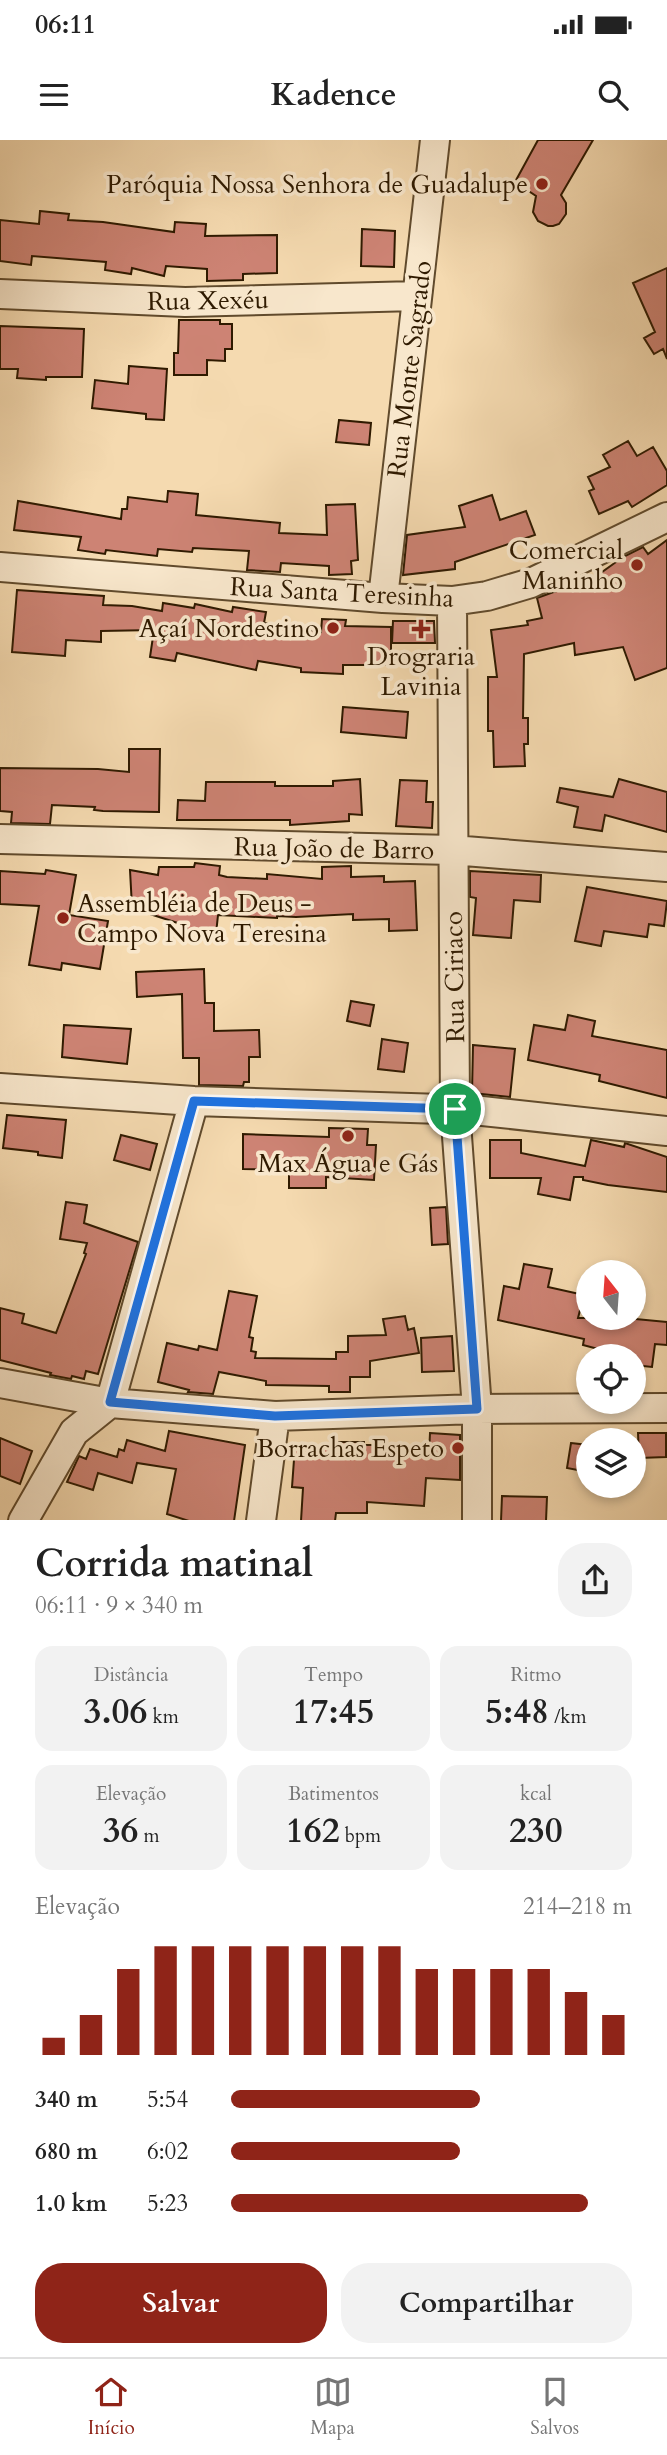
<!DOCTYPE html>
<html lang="pt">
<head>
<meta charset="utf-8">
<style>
	:root { --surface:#fff; --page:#f2f2f2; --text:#222; --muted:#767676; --line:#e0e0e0; --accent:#8f2418 }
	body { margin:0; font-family:Cardo,serif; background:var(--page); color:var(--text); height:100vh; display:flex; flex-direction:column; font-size:26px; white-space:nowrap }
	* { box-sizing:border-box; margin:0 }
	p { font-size:23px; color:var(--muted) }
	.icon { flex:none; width:38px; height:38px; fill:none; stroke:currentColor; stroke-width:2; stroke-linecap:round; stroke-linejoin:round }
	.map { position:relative; height:1380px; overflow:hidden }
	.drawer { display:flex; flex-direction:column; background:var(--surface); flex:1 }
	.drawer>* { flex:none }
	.needle { width:46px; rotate:343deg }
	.tools { position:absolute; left:576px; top:1120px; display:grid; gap:14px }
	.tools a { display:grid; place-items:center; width:70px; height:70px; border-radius:50%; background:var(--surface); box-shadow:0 4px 10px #0003; font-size:35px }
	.pin { position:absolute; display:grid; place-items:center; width:60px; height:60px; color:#fff; margin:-30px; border:4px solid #fff; border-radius:50%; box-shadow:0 2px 7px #0007 }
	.round { display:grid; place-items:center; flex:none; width:74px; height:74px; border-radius:28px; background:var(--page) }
	.head { display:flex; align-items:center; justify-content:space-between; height:119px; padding:0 35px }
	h1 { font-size:38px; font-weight:800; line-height:52px }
	.metrics { display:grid; grid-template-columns:repeat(3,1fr); gap:10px; height:119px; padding:7px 35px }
	.metrics div { display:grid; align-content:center; border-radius:18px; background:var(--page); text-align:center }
	.metrics b { font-size:35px; font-weight:800 }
	.metrics small { font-size:19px; font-weight:400 }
	.metrics p { font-size:19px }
	.chart { height:196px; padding:14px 35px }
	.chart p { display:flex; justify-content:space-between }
	.chart svg { width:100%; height:126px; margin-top:7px; stroke:var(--accent); stroke-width:6 }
	.primary-button { display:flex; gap:14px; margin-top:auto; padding:14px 35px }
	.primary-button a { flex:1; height:80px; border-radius:28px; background:var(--accent); color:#fff; font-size:28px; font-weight:800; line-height:80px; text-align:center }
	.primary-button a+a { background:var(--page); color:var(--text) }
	ul { padding:0 35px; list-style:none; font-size:23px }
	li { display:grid; grid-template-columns:112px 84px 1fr; align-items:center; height:52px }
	li i { height:18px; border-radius:9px; background:var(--accent) }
	.status { display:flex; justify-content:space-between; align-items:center; height:49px; padding:0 35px; background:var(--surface); direction:ltr }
	.status svg { height:19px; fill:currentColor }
	header { display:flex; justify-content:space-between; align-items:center; height:91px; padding:0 35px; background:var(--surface); font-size:32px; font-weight:800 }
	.tabs { display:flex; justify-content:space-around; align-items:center; height:98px; border-top:2px solid var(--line); background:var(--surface); font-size:19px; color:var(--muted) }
	.tabs a { display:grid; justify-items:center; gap:4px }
	.tabs .active { color:var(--accent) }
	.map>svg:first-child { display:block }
	.building { fill:#cd8374; stroke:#2f1a00; stroke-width:2 }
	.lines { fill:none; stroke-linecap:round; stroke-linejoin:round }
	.minor-casing { stroke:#604a2c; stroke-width:32 }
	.minor { stroke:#f8e7cc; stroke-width:28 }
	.route-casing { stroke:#fff; stroke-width:14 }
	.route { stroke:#1a73e8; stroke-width:9 }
	.poi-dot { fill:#8f2418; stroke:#f8e7cc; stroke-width:2.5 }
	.labels { text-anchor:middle; stroke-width:7; stroke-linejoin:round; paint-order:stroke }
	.poi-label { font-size:26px; fill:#2f1a00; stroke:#f8e7cc; text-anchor:end }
	.street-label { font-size:26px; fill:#2f1a00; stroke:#f8e7cc }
</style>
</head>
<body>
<div class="status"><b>06:11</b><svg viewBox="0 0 49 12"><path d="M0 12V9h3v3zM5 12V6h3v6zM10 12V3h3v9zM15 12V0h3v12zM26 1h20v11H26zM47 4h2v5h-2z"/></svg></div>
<header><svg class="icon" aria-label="menu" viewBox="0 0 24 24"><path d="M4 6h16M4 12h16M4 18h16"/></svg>Kadence<svg class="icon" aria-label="search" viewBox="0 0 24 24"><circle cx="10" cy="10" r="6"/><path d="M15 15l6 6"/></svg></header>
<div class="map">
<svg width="667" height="1381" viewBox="0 0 667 1381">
	<rect width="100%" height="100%" fill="#f5dab0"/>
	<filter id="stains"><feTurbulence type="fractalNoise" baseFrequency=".00286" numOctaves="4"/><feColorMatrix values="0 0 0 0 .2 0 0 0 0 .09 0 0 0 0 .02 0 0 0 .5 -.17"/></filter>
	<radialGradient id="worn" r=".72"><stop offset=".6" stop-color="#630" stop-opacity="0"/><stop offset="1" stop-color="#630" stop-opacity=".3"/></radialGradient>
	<path class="building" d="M538 0H593L561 55 566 63V74L559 84 553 86H548L538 81 533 72 536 56 515 42Z
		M40 71 69 74 68 80 103 82 174 92 175 82 206 84 205 96 277 95V133L243 134V140L207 141V129L166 126 164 136 132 128 131 134 105 130 106 122 32 116 31 125 0 121V80L39 84Z
		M362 89 395 91 394 127 361 126Z
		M667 128V219L663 209 654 214 644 198 655 192 633 143Z
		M179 180H220V184H232V209H225V221L207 220V235H174V213H178Z
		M0 186 84 189 82 237H46V240L17 238 18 229H0Z
		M129 226 167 229 164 280 146 279V274L92 268 95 240 128 244Z
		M339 280 371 283 369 305 336 302Z
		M628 301 637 316 653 307 667 331V345L632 367 628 361 599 374 589 351 594 349 588 337 610 327 603 315Z
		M168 351 198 354 196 375 280 383 279 393 327 395 326 365 355 364 358 420 351 421 352 434 329 435V426L281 423 280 432 247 430 249 411 193 408 192 412 158 409 157 416 106 410 105 414 78 410 81 397 14 390 18 361 121 379 122 369H127L128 357 167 362Z
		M492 355 500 380 526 371 535 395 455 422V429L403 435 407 395 465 387 459 366Z
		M667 400V528L635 540 623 507 575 515 574 503 524 514 523 578H528V604H524L525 626 494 627 493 591H488V537H497L491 490 528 485 527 481 542 478 537 458 595 437 623 417 643 407 648 414Z
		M17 450 104 456 103 465 132 466 162 471 163 463 194 468 195 464 232 472 233 467 266 472 264 483 321 492 322 479 346 480 345 486 391 487V525H343V534L301 532V528L258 521 256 530 177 513 175 521 150 517 154 490 101 491V502L66 500 65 516 12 512Z
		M393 481H434L435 503H392Z
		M343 567 408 572 406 598 341 592Z
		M129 609H160L159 672 103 671 94 670 95 667 52 665 50 684 11 683 12 672 0 671V628L98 629 129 632Z
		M360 639 362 675 349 674V681L290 685V680H177L178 660 205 661 206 642H275V646H333V641Z
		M619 639 667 652V692L605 675 602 691 574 687 578 667 557 662 560 648 613 657Z
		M400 640 427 641 426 662H433L432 688 396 686Z
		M195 723 220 726 219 735 227 737 267 739V734L322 739V727L351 726V737L384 736V742L415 741 417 790 389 791V779L353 780V774L296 777 277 776V778L218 775 216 794 187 790V786L150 774 151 769 132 767 130 730 158 735 159 727H194Z
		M46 730 76 735 69 775 108 781 100 829 62 823 61 830 29 825 39 766 0 764V731L45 734Z
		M470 731 541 735 540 762 514 760 511 798 473 795 476 758 470 757Z
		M587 747 667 761 664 786 649 784 647 797 604 791 601 806 575 801Z
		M204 829 205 863H214V891L259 890 260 917H249V942H244L243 946 199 945V918H183L182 854 137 857 136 832Z
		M351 861 374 865 370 886 347 881Z
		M568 875 595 881 592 896 667 910V958L599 941 600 935 528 920 534 885 565 890Z
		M64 885 131 889 127 924 62 917Z
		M382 899 408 903 404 932 378 929Z
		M473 905 515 909 510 957 472 953Z
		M7 975 66 980 62 1018 38 1015V1012L3 1008Z
		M329 988 368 989 367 1005H376L374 1040 326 1037V1048H289V1030L243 1029V994L329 997Z
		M121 995 157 1004 150 1030 114 1020Z
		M490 1000H521V1013L585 1026 591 1000 624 1007 625 1003 667 1017V1052L608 1045 583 1040V1037H574L570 1060 538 1054 541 1038H490Z
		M66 1062 87 1065 84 1083 138 1102 98 1234 86 1231 84 1239 72 1236 71 1239 50 1235 51 1233 0 1220V1168L24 1174 22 1183 56 1193 86 1114 84 1113 87 1103 60 1099Z
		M446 1067 448 1104 432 1105 430 1068Z
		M524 1124 552 1129 548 1147 584 1155 578 1178H625L667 1182V1205L655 1204 652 1227 634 1225V1216H617V1214L583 1205 584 1199 498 1180 504 1146 519 1149Z
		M229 1151 257 1156 249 1197 253 1198 251 1211 256 1212 255 1218 336 1219V1212H348V1196L386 1195 383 1179 405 1176 408 1190 414 1188 419 1213 370 1221V1237H350V1252H329V1246L266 1245V1241L219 1232 213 1254 188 1252 189 1250 158 1242 167 1203 198 1210 199 1206 217 1210Z
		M452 1196 454 1231 422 1232 421 1198Z
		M169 1291 245 1305 234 1381H189L167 1374 176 1329 137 1323 132 1343 98 1333 93 1350 67 1342 79 1316 86 1319 90 1309 117 1317 119 1309 124 1311 127 1300 165 1311Z
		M430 1293 460 1295V1340L426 1338 424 1366 367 1362V1373H336L335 1381H301L303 1348 292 1347 295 1306 336 1309V1302H364V1305H385V1313L429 1315Z
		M638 1293H666V1317L639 1318Z
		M0 1298 32 1311 20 1344 0 1336Z
		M571 1303 588 1305V1332L567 1328Z
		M502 1356 547 1357 546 1381H501Z"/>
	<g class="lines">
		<g class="minor-casing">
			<path id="minor" d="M0 154 185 162 416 156
				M0 427 383 458 452 461 487 456 531 443 667 377
				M383 458 435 0
				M452 461 455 969 477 1269V1381
				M0 699 452 710 667 727
				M0 948 194 961 473 970 667 991
				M0 1243 110 1263 275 1276 477 1269 667 1268
				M23 1381 74 1292 110 1263 194 961
				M261 1381 275 1276"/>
		</g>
		<use href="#minor" class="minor"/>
	</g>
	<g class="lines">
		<g class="route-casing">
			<path id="route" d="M194 961 455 969 477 1269 275 1276 110 1262Z"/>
		</g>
		<use href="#route" class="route"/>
	</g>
	<g class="poi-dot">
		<circle cx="542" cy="44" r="7"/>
		<circle cx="637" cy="425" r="7"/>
		<circle cx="333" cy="488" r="7"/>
		<path d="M417.5 478.5h7v7h7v7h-7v7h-7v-7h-7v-7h7z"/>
		<circle cx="63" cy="778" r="7"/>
		<circle cx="348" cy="996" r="7"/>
		<circle cx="458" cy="1308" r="7"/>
	</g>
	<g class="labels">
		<g class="poi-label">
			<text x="528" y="53">Paróquia Nossa Senhora de Guadalupe</text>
			<text x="623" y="419">Comercial<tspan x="623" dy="30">Maninho</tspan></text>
			<text x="319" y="497">Açaí Nordestino</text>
			<text x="421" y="525" text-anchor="middle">Drograria<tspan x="421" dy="30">Lavinia</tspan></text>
			<text x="77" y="772" text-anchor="start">Assembléia de Deus -<tspan x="77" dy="30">Campo Nova Teresina</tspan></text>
			<text x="348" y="1032" text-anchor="middle">Max Água e Gás</text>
			<text x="444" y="1317">Borrachas Espeto</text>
		</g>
		<g class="street-label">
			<text transform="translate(208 160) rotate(-1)" y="9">Rua Xexéu</text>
			<text transform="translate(409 229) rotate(-83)" y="9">Rua Monte Sagrado</text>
			<text transform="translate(342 452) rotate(3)" y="9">Rua Santa Teresinha</text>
			<text transform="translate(334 708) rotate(1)" y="9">Rua João de Barro</text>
			<text transform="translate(454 837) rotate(-91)" y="9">Rua Ciriaco</text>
		</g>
	</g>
	<rect width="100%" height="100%" filter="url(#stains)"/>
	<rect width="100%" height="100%" fill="url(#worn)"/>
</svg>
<div class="tools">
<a><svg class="needle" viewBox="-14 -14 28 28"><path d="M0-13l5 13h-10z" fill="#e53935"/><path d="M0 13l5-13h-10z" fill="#767676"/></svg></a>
<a><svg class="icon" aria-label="locate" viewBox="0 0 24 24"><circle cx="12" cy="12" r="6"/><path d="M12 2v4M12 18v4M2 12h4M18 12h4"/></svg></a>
<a><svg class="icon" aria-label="layers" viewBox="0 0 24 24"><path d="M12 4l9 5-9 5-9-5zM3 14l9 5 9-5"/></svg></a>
</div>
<div class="pin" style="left:455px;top:969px;background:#1e9e55"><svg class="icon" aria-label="arrive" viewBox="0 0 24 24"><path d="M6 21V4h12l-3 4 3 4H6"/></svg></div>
</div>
<section class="drawer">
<div class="head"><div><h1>Corrida matinal</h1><p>06:11 · 9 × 340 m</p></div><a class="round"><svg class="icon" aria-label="share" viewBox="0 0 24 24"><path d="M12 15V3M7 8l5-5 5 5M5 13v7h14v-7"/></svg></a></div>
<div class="metrics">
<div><p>Distância</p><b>3.06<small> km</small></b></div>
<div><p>Tempo</p><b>17:45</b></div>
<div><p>Ritmo</p><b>5:48<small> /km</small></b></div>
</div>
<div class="metrics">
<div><p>Elevação</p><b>36<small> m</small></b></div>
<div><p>Batimentos</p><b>162<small> bpm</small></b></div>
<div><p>kcal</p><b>230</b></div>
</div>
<div class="chart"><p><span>Elevação</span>214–218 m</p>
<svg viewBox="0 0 160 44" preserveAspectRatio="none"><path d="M5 44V38M15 44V30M25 44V14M35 44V6M45 44V6M55 44V6M65 44V6M75 44V6M85 44V6M95 44V6M105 44V14M115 44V14M125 44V14M135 44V14M145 44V22M155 44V30"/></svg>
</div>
<ul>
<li><b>340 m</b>5:54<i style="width:62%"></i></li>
<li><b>680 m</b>6:02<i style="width:57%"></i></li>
<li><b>1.0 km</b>5:23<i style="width:89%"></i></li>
</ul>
<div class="primary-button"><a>Salvar</a><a>Compartilhar</a></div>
</section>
<nav class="tabs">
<a class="active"><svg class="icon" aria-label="home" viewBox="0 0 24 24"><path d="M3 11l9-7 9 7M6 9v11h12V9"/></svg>Início</a>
<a><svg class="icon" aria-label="map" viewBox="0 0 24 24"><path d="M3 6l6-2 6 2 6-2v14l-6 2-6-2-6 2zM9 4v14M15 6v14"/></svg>Mapa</a>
<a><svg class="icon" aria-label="saved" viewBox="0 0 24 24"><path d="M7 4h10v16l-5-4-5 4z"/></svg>Salvos</a>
</nav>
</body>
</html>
